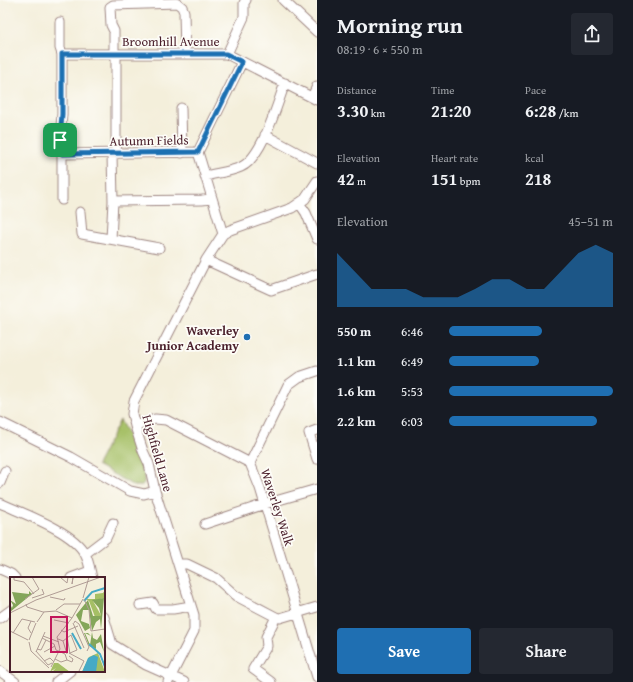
<!DOCTYPE html>
<html lang="en">
<head>
<meta charset="utf-8">
<style>
	:root { --surface:#171b24; --page:#242831; --text:#f1f3f6; --muted:#9ea1a6; --accent:#1f6fb2 }
	body { margin:0; font-family:"Gentium Book Plus",serif; background:var(--page); color:var(--text); height:100vh; display:flex; flex-direction:column; font-size:15px; white-space:nowrap }
	* { box-sizing:border-box; margin:0 }
	p { font-size:13px; color:var(--muted) }
	.icon { flex:none; width:22px; height:22px; fill:none; stroke:currentColor; stroke-width:2; stroke-linecap:round; stroke-linejoin:round }
	.map { position:relative; flex:1; overflow:hidden }
	.sheet { display:flex; flex-direction:column; background:var(--surface); width:316px }
	.sheet>* { flex:none }
	.pin { position:absolute; display:grid; place-items:center; width:34px; height:34px; color:#fff; margin:-17px; border-radius:8px; box-shadow:0 2px 6px #0006 }
	.round { display:grid; place-items:center; flex:none; width:42px; height:42px; border-radius:4px; background:var(--page) }
	.head { display:flex; align-items:center; justify-content:space-between; height:68px; padding:0 20px }
	h1 { font-size:22px; font-weight:700; line-height:30px }
	.stats { display:grid; grid-template-columns:repeat(3,1fr); gap:6px; height:68px; padding:4px 20px }
	.stats div { display:grid; align-content:center }
	.stats b { font-size:17px; font-weight:700 }
	.stats small { font-size:11px; font-weight:400 }
	.stats p { font-size:11px }
	.chart { height:112px; padding:8px 20px }
	.chart p { display:flex; justify-content:space-between }
	.chart svg { width:100%; height:72px; margin-top:4px; fill:var(--accent); opacity:.7 }
	.primary-button { display:flex; gap:8px; margin-top:auto; padding:8px 20px }
	.primary-button a { flex:1; height:46px; border-radius:4px; background:var(--accent); color:#fff; font-size:16px; font-weight:700; line-height:46px; text-align:center }
	.primary-button a+a { background:var(--page); color:var(--text) }
	ul { padding:0 20px; list-style:none; font-size:13px }
	li { display:grid; grid-template-columns:64px 48px 1fr; align-items:center; height:30px }
	li i { height:10px; border-radius:5px; background:var(--accent) }
	main { display:flex; flex:1; min-height:0 }
	.map>svg:first-child { display:block }
	.green { fill:#a5bf65; stroke:#786f48 }
	.lines { fill:none; stroke-linecap:round; stroke-linejoin:round }
	.minor-casing { stroke:#9f8783; stroke-width:11 }
	.minor { stroke:#fff; stroke-width:9 }
	.route-casing { stroke:#fff; stroke-width:8 }
	.route { stroke:#1f6fb2; stroke-width:5 }
	.poi-dot { fill:#1f6fb2; stroke:#fdfcf7; stroke-width:1.5 }
	.labels { text-anchor:middle; stroke-width:3.5; stroke-linejoin:round; paint-order:stroke }
	.street-label { font-size:13px; fill:#4a1f2b; stroke:#fdfcf7 }
	.poi-label { font-size:13px; font-weight:bold; fill:#4a1f2b; stroke:#fdfcf7; text-anchor:end }
	.inset-river { fill:none; stroke:#46aac6; stroke-width:2 }
	.inset-road { fill:none; stroke:#b09c95; stroke-width:1 }
	.view { fill:#c2185b; fill-opacity:0.15; stroke:#c2185b; stroke-width:2 }
	.inset-edge { fill:none; stroke:#4a1f2b; stroke-width:2 }
</style>
</head>
<body>
<main>
<div class="map">
<svg width="317" height="682" viewBox="0 0 317 682">
	<rect width="100%" height="100%" fill="#fdfcf7"/>
	<filter id="ink" filterUnits="userSpaceOnUse"><feTurbulence type="fractalNoise" baseFrequency=".025" numOctaves="2"/><feDisplacementMap in="SourceGraphic" scale="8" xChannelSelector="R" yChannelSelector="G"/><feConvolveMatrix kernelMatrix="1 2 1 2 8 2 1 2 1" color-interpolation-filters="sRGB"/></filter>
	<filter id="wash" filterUnits="userSpaceOnUse"><feTurbulence type="fractalNoise" baseFrequency=".012" numOctaves="4" result="noise"/><feDisplacementMap in="SourceGraphic" scale="16" xChannelSelector="R" yChannelSelector="G"/><feGaussianBlur stdDeviation="0.9" result="paint"/><feColorMatrix in="noise" values="0 0 0 0 0 0 0 0 0 0 0 0 0 0 0 0 0 1.4 0 .05"/><feComposite in="paint" operator="in"/></filter>
	<g filter="url(#wash)">
		<rect width="100%" height="100%" fill="#f4efdb"/>
		<path class="green" d="M120 420C129 437 146 463 144 483L141 486H134L97 465Z"/>
	</g>
	<g filter="url(#ink)">
		<g class="lines">
			<g class="minor-casing">
				<path id="minor" d="M283 0 317 32
					M60 22V48L62 54V114L60 140 62 154V200
					M62 54H227L317 100
					M114 54V31L111 25 110 7 113 5 177 3 182 7 184 12 185 54
					M116 54V154
					M227 54 244 17V3L246 0
					M312 97 317 86
					M181 108 182 153
					M265 135 317 163
					M198 152 242 62
					M62 154 198 152 223 234
					M205 176C217 173 230 172 241 167 262 158 277 105 285 83
					M113 201 202 200 211 199
					M299 203 306 213 317 239
					M80 212 82 234 159 248
					M111 239 113 201 112 154
					M206 260 271 290 317 274
					M0 422 71 457 130 491 144 494 155 491
					M135 426 155 419 166 420 250 463 260 488 317 677
					M317 430 309 433 317 459
					M250 463 288 385 299 377 317 371
					M0 483 5 471
					M0 503C24 514 73 531 85 554 89 561 90 570 92 578
					M205 524 265 504 317 489
					M85 554 106 538 113 523
					M179 564H187L216 578 236 596 276 617 280 618 317 607
					M0 569 11 574 15 578
					M71 578 90 571
					M140 605 153 603 156 609H173L191 606
					M104 617 112 644 146 665 184 682
					M0 618 11 610
					M0 671 15 682
					M56 682 70 671
					M168 682 194 631V615L155 491 149 464 143 451 135 426 132 414 134 401 206 260 223 234 230 230 292 208 305 199 317 181
					M271 682 253 669 267 646 266 637 276 617"/>
			</g>
			<use href="#minor" class="minor"/>
		</g>
	</g>
	<g class="lines" filter="url(#ink)">
		<g class="route-casing">
			<path id="route" d="M62 54H226L242 62 198 152 62 154 60 140 62 114Z"/>
		</g>
		<use href="#route" class="route"/>
	</g>
	<circle class="poi-dot" cx="247" cy="337" r="4"/>
	<g class="labels">
		<g class="street-label">
			<text x="171" y="46">Broomhill Avenue</text>
			<text transform="translate(149 140) rotate(-1)" y="5">Autumn Fields</text>
			<text transform="translate(158 453) rotate(74)" y="5">Highfield Lane</text>
			<text transform="translate(278 507) rotate(72)" y="5">Waverley Walk</text>
		</g>
		<g class="poi-label">
			<text x="239" y="335">Waverley<tspan x="239" dy="15">Junior Academy</tspan></text>
		</g>
	</g>
	<g transform="translate(10 577)">
		<rect width="95" height="95" fill="#f4efdb"/>
		<path d="M95 13 94 21 83 24 92 40H85L79 24 76 22H85V17L93 16ZM88 76 95 95H72L79 80ZM44 86H48L60 95H42L46 91 40 95Z" fill="#a5bf65"/>
		<path d="M19 14 22 17 0 35V27L2 31 3 28 0 23 6 27 2 15 19 17ZM94 21 91 52 90 42 86 45 82 54 79 33H73L71 44 79 47 80 51 75 54 66 38 78 23 83 39H91L89 31 82 23ZM82 55 83 61 87 63 91 57 94 75 90 65 86 67V72L79 69 74 56H78L81 59 75 56 80 68Z" fill="#84a65a"/>
		<path d="M84 78 88 80 86 95H72L78 81Z" fill="#46aac6"/>
		<path class="inset-river" d="M74 24 82 15 95 11M62 56 71 72M79 67 90 77 95 90"/>
		<path class="inset-road" d="M4 0V3L14 5 24 17M50 0 57 6 58 0M63 1 62 7 63 0M40 20 54 23 55 21M22 21 34 17 32 12M73 21 79 0M15 22 29 12 22 0M74 22 79 33 81 54 95 52M16 27 17 30 33 35 46 34 62 41 73 22M46 33 54 27H70M0 36 26 23 91 0M44 43 59 46M27 45 34 35M63 46 74 71M64 46 65 44 69 47 79 70 77 74M51 53 54 55 68 49M0 54 18 63M3 56 12 42 25 45M21 56 18 51 21 44M33 59 49 65M57 59 60 77M32 61 44 67 46 73 55 77 57 83M48 62 53 64 57 77M19 63 26 46M53 64 61 58 67 73 60 76M19 65 21 74 39 91M27 72 31 73 36 63M26 74 38 88 42 86M26 75 35 55M34 75 45 69M59 76 74 84 69 94M45 82 51 85 57 83M57 83 62 85 63 82 59 79M34 84 40 81 44 85M41 90 50 72 47 60 62 41"/>
		<path class="view" d="M41 40H57V75H41Z"/>
		<rect width="95" height="95" class="inset-edge"/>
	</g>
</svg>
<div class="pin" style="left:60px;top:140px;background:#1e9e55"><svg class="icon" aria-label="arrive" viewBox="0 0 24 24"><path d="M6 21V4h12l-3 4 3 4H6"/></svg></div>
</div>
<section class="sheet">
<div class="head"><div><h1>Morning run</h1><p>08:19 · 6 × 550 m</p></div><a class="round"><svg class="icon" aria-label="share" viewBox="0 0 24 24"><path d="M12 15V3M7 8l5-5 5 5M5 13v7h14v-7"/></svg></a></div>
<div class="stats">
<div><p>Distance</p><b>3.30<small> km</small></b></div>
<div><p>Time</p><b>21:20</b></div>
<div><p>Pace</p><b>6:28<small> /km</small></b></div>
</div>
<div class="stats">
<div><p>Elevation</p><b>42<small> m</small></b></div>
<div><p>Heart rate</p><b>151<small> bpm</small></b></div>
<div><p>kcal</p><b>218</b></div>
</div>
<div class="chart"><p><span>Elevation</span>45–51 m</p>
<svg viewBox="0 0 160 44" preserveAspectRatio="none"><path d="M0 44V11L10 22L20 33L30 33L40 33L50 38L60 38L70 38L80 33L90 27L100 27L110 33L120 33L130 22L140 11L150 6L160 11V44z"/></svg>
</div>
<ul>
<li><b>550 m</b>6:46<i style="width:57%"></i></li>
<li><b>1.1 km</b>6:49<i style="width:55%"></i></li>
<li><b>1.6 km</b>5:53<i style="width:100%"></i></li>
<li><b>2.2 km</b>6:03<i style="width:90%"></i></li>
</ul>
<div class="primary-button"><a>Save</a><a>Share</a></div>
</section>
</main>
</body>
</html>
